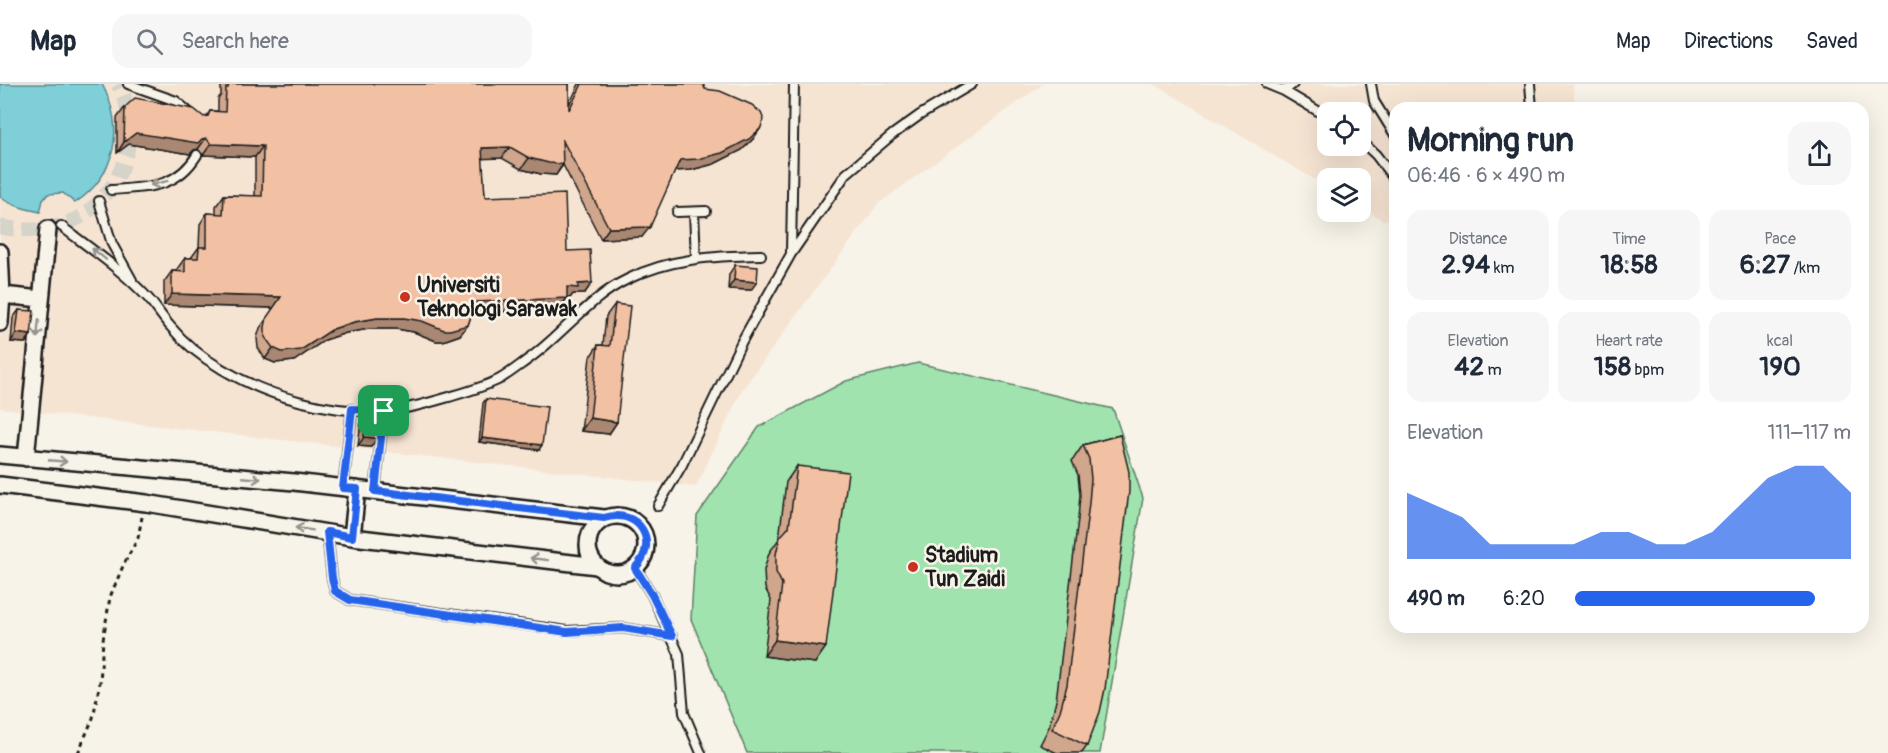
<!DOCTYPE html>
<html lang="en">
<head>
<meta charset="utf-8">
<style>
	:root { --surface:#fff; --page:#f6f6f7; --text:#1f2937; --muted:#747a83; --line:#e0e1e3; --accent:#2563eb }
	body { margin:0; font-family:Pangolin,sans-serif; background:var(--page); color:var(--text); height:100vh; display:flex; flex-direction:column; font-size:22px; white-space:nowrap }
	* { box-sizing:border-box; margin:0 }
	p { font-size:20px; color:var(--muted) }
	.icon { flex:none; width:33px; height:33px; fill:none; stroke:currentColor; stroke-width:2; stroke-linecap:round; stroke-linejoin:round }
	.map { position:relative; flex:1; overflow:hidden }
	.panel { position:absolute; left:1389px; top:18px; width:480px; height:531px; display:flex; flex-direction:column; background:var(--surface); border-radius:18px; box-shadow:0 6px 24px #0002 }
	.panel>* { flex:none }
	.tools { position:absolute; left:1317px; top:18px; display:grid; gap:12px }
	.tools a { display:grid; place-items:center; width:54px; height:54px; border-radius:12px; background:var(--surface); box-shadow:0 6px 24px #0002; font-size:30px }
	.pin { position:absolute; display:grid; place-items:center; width:51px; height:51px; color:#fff; margin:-26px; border-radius:12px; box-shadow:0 3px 9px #0006 }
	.round { display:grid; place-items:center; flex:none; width:63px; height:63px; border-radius:18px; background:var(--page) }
	.summary { display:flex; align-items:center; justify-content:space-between; height:102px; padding:0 18px }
	h1 { font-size:33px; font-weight:700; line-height:45px }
	.metrics { display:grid; grid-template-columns:repeat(3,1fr); gap:9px; height:102px; padding:6px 18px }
	.metrics div { display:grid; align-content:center; border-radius:15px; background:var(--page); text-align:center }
	.metrics b { font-size:26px; font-weight:700 }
	.metrics small { font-size:16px; font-weight:400 }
	.metrics p { font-size:16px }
	.chart { height:168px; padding:12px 18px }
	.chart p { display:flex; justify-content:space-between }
	.chart svg { width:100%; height:108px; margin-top:6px; fill:var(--accent); opacity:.7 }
	ul { padding:0 18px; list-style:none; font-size:20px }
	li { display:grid; grid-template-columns:96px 72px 1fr; align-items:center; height:45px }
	li i { height:15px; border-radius:8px; background:var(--accent) }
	header { display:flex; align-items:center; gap:36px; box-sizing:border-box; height:84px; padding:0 30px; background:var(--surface); border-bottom:2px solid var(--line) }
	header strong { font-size:28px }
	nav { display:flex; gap:33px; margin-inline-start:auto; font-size:21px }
	.search { width:420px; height:54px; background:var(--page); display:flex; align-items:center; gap:15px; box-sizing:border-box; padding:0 21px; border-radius:18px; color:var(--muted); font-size:22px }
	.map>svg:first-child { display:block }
	.built { fill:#f6e4d3; fill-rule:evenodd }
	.green { fill:#a0e3ae; stroke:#5e8065; stroke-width:1.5 }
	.water { fill:#7ecfd7; stroke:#57878c; stroke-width:1.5 }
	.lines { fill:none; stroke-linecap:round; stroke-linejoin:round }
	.street-tunnel { stroke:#d6d3c9; stroke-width:15; stroke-dasharray:15 8; stroke-linecap:butt }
	.lane-casing { stroke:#1c1c1c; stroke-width:12 }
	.street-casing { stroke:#1c1c1c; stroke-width:20 }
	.path { stroke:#1c1c1c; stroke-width:3; stroke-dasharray:4.5 4.5; stroke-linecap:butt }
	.lane { stroke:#f7f3e8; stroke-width:8 }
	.street { stroke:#f7f3e8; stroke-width:15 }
	.wall { fill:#d0a68c; stroke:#1c1c1c; stroke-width:1.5 }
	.shaded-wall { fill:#a98772; stroke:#1c1c1c; stroke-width:1.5 }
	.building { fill:#f2c1a3; stroke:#1c1c1c; stroke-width:1.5 }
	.oneway { stroke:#94928c }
	.route-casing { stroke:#fff; stroke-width:12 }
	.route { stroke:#2563eb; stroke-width:8 }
	.poi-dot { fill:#c8321e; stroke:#f7f3e8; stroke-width:2 }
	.labels { text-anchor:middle; stroke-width:5; stroke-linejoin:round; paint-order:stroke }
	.poi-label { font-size:21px; font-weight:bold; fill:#1c1c1c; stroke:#f7f3e8; text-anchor:start }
</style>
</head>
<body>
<header>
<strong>Map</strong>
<div class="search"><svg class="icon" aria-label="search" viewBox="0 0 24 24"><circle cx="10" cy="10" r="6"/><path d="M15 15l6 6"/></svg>Search here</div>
<nav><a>Map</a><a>Directions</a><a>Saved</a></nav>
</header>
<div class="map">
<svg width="1888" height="669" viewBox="0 0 1888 669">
	<rect width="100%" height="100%" fill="#f7f3e8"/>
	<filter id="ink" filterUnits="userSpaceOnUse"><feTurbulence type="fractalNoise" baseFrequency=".0167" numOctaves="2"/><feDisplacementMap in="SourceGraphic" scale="12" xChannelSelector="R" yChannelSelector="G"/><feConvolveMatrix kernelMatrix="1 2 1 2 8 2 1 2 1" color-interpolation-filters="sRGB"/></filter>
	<g filter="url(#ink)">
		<path class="built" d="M0 0H1043L878 120 742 306 696 403 0 324Z
			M1154 0H1573L1575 24H1395V134L1383 136 1361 123 1360 94H1328L1327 103ZM1328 28H1360V62H1328Z"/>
		<path class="green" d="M918 279 1113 325 1143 414 1100 669H747L691 535 697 432 759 343 846 297Z"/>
		<path class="water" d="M0 0H102C125 43 117 91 75 119L63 109 48 110 43 116 40 128C26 125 12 122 0 113Z"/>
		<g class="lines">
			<path class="street-tunnel" d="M0 143C20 146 39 148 59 142 117 125 148 53 118 0"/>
			<g class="lane-casing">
				<path id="lane" d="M128 0 176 17 189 28
					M1267 0 1284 7 1293 0
					M1371 0 1374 17 1395 51
					M1530 0 1532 24
					M1284 7 1328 33
					M1360 56 1376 71 1395 96
					M111 106C147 103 176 105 197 71
					M99 117 112 160 132 196
					M677 128 706 127
					M694 128 696 175
					M61 142C91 165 122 186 148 214 156 223 162 233 170 242 184 259 203 274 222 285 269 313 328 329 383 327 405 326 428 319 449 313 466 308 484 303 500 295 510 289 520 281 530 274 564 249 590 213 628 195 670 174 715 172 761 171
					M791 168 794 0
					M343 404 352 325
					M375 407 384 327
					M658 422 682 381 742 257 791 170 846 90 892 51 920 31 972 0
					M327 448 332 494 335 507 350 516 567 547 623 544 672 552
					M635 484 652 511 679 570 684 629 701 669"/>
			</g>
			<g class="street-casing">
				<path id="street" d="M0 168 2 211 0 239
					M2 211 41 215
					M0 371 294 398 604 434
					M26 374 48 145
					M0 401 146 419 352 453 597 482
					M588 461a29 29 0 1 1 58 0a29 29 0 1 1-58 0Z
					M352 453 357 405"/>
			</g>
			<path class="path" d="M78 669 93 634 100 598 103 556 110 513 123 482 138 454 142 433"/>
			<use href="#lane" class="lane"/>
			<use href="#street" class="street"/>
		</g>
		<path class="wall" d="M221 0H569V21L579 0H703L705 5 760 45 753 55 742 66 714 80 691 86 675 87 642 153 601 155 563 81 556 91 541 90 521 85 502 74H482L485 113 567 167 592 199 584 210H573L570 214H567L559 225 472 229 468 241 460 251 443 257H436L414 248 396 245H369L346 249 325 256 294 277 275 279 265 275 258 264 257 254 260 244 274 224 164 221V198L172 187H177V185L185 174H191L199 163 200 140 207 129 216 130V122L224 111 255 112V73L203 71 198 65 194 66 190 70 129 60 117 69V34L125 23 204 33 207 32 210 27H218V15L221 11Z
			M735 181 751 206 728 205 729 190Z
			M615 220 617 338 609 350 581 347 590 273 598 261H603L606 232Z
			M19 226 31 251 25 259 11 258 13 234Z
			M486 315 539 366 479 358 483 319Z
			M367 329 377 354 371 363 358 362 361 338Z
			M1120 351 1087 662 1082 669H1057L1040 661 1049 643 1056 617 1078 435 1080 411 1078 391 1072 377 1083 361Z
			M797 382 815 579 764 572 771 516 765 504 764 486 769 469 779 455 786 398Z"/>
		<path class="shaded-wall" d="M760 45 753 55 742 66 714 80 691 86 673 87 680 76Z
			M136 49 202 55 206 54 198 65 194 66 190 70 129 60 117 69 124 58Z
			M211 60 263 62 255 73 203 71Z
			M510 63 502 74 474 75 482 64Z
			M529 74 563 80 556 91 541 90 521 85Z
			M650 143 642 153 601 155 609 144Z
			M734 196 757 198 751 206 728 205Z
			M592 199 584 210H573L570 214H567L559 225 468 229 476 218 567 203 578 200Z
			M172 210 281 213 274 224 164 221Z
			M377 234H404L468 241 460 251 443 257H436L414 248 396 245H369L346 249 325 256 294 277 275 279 265 275 273 264 354 238Z
			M16 249 31 251 25 259 11 258Z
			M590 334 617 338 609 350 581 347Z
			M364 353 377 354 371 363 358 362Z
			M482 354 542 361 539 366 479 358Z
			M775 556 826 563 815 579 764 572Z"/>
		<path class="building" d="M229 0H569V26L582 0H703L705 5 720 7 752 21 761 29 764 36 760 45 749 55 722 69 698 75 680 76 650 143 609 144 562 55 563 80 549 79 529 74 510 63 482 64 485 113 565 110 567 167 590 166 592 199 578 200V204L567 203V214L476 218 468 241 450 246H444L422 237 404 234H377L354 238 333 245 301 266 282 268 273 264 265 253V243L267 233 281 213 172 210V187L185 188V174H198L199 163H207V129L223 130 224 111 262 112 263 62 211 60 206 54 202 55 198 59 136 49 124 58 125 23 135 14 194 25 204 33 208 32 210 27 225 28 226 4H228Z
			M735 181 758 183 757 198 734 196Z
			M615 220 630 222 617 338 590 334 598 261 610 262Z
			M19 226 34 227 31 251 16 249Z
			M486 315 547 323 542 361 482 354Z
			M367 329 379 331 377 354 364 353Z
			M1120 351 1129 388V407L1105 605 1100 628 1087 662 1052 645 1060 627 1067 601 1089 419 1091 395 1089 375 1083 361Z
			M797 382 848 388 826 563 775 556 782 500 776 488V470L780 453 789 443Z"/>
		<defs><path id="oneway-shaft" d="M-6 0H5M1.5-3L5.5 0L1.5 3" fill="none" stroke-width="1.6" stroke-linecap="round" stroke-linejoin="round" transform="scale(1.5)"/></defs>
		<g class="oneway">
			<use href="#oneway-shaft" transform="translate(159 99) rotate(166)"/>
			<use href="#oneway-shaft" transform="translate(99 170) rotate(-141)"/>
			<use href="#oneway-shaft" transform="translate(38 245) rotate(95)"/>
			<use href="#oneway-shaft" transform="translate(58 377) rotate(5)"/>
			<use href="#oneway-shaft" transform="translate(252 394) rotate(5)"/>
			<use href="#oneway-shaft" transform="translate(304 445) rotate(-171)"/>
			<use href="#oneway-shaft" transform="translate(539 475) rotate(-173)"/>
		</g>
	</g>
	<g class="lines" filter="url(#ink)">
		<g class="route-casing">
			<path id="route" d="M352 325 384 327 375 407 604 434C638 423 661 458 635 484L652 511 672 552 623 544 567 548 350 516 335 507 332 494 327 448 352 453 357 405 343 404Z"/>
		</g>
		<use href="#route" class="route"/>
	</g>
	<g class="poi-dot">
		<circle cx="405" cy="213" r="6"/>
		<circle cx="913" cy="483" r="6"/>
	</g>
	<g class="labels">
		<g class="poi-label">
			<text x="417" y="208">Universiti<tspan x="417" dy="24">Teknologi Sarawak</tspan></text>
			<text x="925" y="478">Stadium<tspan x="925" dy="24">Tun Zaidi</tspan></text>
		</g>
	</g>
</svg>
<div class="tools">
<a><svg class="icon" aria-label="locate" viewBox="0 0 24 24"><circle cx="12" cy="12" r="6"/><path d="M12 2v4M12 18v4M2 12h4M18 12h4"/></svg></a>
<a><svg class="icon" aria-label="layers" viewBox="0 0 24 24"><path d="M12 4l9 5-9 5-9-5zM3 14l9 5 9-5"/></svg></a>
</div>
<div class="pin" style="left:384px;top:327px;background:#1e9e55"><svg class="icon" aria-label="arrive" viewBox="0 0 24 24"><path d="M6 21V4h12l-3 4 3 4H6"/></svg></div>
<section class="panel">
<div class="summary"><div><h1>Morning run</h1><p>06:46 · 6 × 490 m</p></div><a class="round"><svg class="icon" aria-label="share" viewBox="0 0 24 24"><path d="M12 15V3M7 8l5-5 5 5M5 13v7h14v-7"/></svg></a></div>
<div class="metrics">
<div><p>Distance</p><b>2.94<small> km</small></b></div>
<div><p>Time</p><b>18:58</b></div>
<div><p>Pace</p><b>6:27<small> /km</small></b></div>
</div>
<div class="metrics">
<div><p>Elevation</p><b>42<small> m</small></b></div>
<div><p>Heart rate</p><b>158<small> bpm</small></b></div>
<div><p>kcal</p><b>190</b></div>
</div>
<div class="chart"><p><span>Elevation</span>111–117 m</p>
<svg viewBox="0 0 160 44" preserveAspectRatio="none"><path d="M0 44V17L10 22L20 27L30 38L40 38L50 38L60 38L70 33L80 33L90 38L100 38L110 33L120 22L130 11L140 6L150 6L160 17V44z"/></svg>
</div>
<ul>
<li><b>490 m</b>6:20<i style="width:87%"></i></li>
</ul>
</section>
</div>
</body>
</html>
